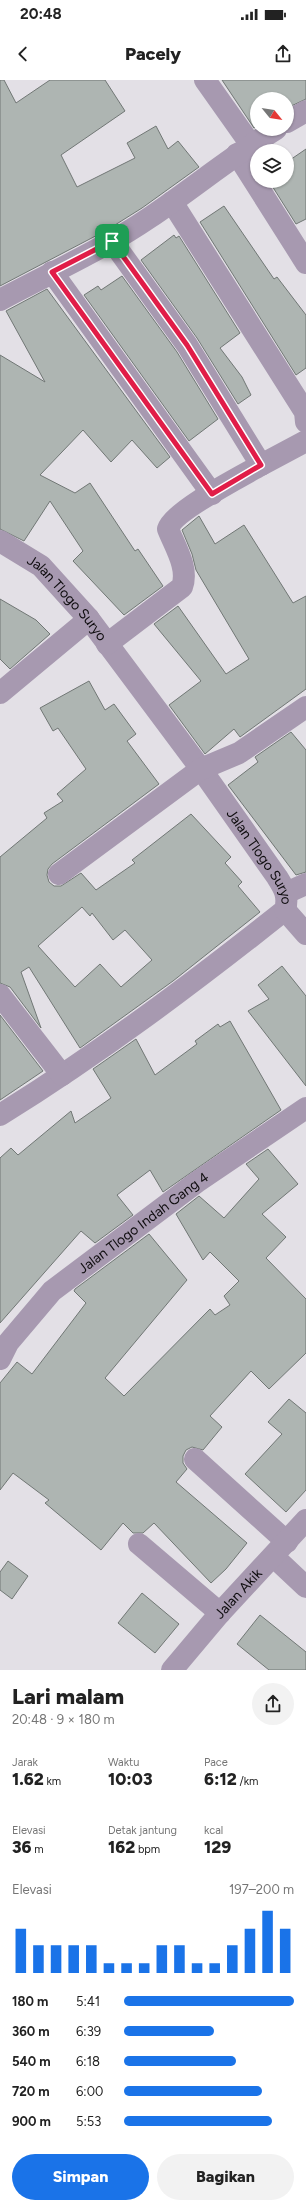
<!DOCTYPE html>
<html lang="id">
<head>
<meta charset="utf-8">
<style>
	:root { --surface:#fff; --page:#f2f2f2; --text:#222; --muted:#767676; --accent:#1a73e8 }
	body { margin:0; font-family:Figtree,sans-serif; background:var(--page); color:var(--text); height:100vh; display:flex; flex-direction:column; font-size:15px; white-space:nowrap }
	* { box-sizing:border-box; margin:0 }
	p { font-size:13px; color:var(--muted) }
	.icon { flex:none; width:22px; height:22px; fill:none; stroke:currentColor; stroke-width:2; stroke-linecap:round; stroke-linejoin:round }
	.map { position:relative; height:1590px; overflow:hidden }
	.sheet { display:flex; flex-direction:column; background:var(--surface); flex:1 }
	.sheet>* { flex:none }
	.needle { width:26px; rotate:120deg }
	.buttons { position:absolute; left:250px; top:12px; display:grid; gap:8px }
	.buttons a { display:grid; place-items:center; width:44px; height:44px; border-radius:50%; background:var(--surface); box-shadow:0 1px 3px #0004; font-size:20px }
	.pin { position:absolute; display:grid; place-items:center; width:34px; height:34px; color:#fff; margin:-17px; border-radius:8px; box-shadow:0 2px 6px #0006 }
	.round { display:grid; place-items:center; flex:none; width:42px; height:42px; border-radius:21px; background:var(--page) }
	.head { display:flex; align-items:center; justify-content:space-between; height:68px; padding:0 12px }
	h1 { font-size:22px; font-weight:800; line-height:30px }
	.stats { display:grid; grid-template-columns:repeat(3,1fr); gap:6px; height:68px; padding:4px 12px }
	.stats div { display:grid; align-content:center }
	.stats b { font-size:17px; font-weight:800 }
	.stats small { font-size:11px; font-weight:400 }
	.stats p { font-size:11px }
	.chart { height:112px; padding:8px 12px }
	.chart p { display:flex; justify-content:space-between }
	.chart svg { width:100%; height:72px; margin-top:4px; stroke:var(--accent); stroke-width:6 }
	.button { display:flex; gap:8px; margin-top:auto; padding:8px 12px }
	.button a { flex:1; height:46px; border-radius:24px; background:var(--accent); color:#fff; font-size:16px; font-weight:800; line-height:46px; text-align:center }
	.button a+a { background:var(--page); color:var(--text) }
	ul { padding:0 12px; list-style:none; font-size:13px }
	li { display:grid; grid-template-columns:64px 48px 1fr; align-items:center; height:30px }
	li i { height:10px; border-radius:5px; background:var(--accent) }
	.status { display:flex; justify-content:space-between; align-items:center; height:28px; padding:0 20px; background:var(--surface); direction:ltr }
	.status svg { height:11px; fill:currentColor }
	header { display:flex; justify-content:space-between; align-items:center; height:52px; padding:0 12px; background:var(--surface); font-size:18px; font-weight:800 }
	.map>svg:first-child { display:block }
	.building { fill:#aeb5b2; stroke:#717775; fill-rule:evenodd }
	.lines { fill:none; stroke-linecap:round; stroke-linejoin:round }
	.street { stroke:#a799b0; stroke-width:22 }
	.route-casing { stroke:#fff; stroke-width:8 }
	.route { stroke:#e11d48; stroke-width:5 }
	.labels { text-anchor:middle; stroke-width:4; stroke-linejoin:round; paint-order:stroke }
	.street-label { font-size:14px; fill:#0e0c0e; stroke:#fff }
</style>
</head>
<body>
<div class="status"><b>20:48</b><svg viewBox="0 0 49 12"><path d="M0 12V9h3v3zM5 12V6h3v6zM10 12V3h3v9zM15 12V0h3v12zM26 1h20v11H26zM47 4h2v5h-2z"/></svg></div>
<header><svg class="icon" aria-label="back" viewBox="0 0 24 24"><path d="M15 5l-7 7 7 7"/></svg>Pacely<svg class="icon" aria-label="share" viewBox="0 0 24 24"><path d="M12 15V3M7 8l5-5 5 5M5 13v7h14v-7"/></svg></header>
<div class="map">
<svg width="306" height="1590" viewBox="0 0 306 1590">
	<rect width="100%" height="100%" fill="#e3e0e6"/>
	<path class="building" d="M0 0H4L16 23 50 0H105L125 31 61 75 77 107 135 78 127 63 156 46 168 69 178 61 199 87 142 128 107 150 0 206Z
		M222 0H306V19L287 28V19H257V46L254 48Z
		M306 69V139L296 144 269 101H287V82Z
		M224 126 274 199 277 197 306 235V288L296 295 200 142Z
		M174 155 176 158 179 156 240 253 220 268 242 297 251 315 238 324 197 258 141 180Z
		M122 196 177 272 218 339 189 361 84 215 98 206 101 210Z
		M47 209 170 377 157 388 132 360 111 382 83 350 40 395 75 413 90 403 135 471 138 469 163 506 124 535 73 481 83 471 50 421 24 461 0 449V275L45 302 6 231Z
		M199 436 215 464 244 445 293 523 306 516V609L240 657 234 649 205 674 169 625 201 601 154 544 178 526 226 594 249 579 196 490 192 474 182 450Z
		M0 519 36 540 50 554 10 589 0 579Z
		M89 601 105 630 114 624 136 654 127 661 159 704 52 784 48 789 47 795 49 802 54 806H61L81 793 96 810 135 783 132 780 191 734 231 777 225 783 242 802 238 806 260 832 173 901 80 968 29 887 21 892 41 948 10 907 0 903V777L47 738 44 733 63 721 57 714 86 689 58 648 53 651 40 628ZM82 827 90 836 92 833 113 860 125 850 152 880 121 907 100 884 75 907 38 866Z
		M291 652 306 670V792L296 795 228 705 258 682 255 677Z
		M282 886 306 916V1006L248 931 269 919 258 905Z
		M0 935 43 991 0 1020Z
		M230 941 281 1030 163 1112 150 1090 117 1115 133 1135 95 1163 81 1151 0 1243V1078L11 1068 18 1075 71 1031 75 1043 111 1018 93 989 136 959 155 995 197 964 195 961 218 944 220 947Z
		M268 1069 298 1104 262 1134 286 1157 266 1178 306 1219V1273L269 1309 251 1291 210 1336 222 1347 203 1370 192 1367 186 1370 183 1376V1383L187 1389 176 1402 247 1463 226 1489 211 1503 154 1443 143 1453H133L123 1443 101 1470 45 1423 49 1420 13 1393 0 1410V1303L17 1282 32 1294 86 1223 74 1211 75 1209 149 1154 187 1200 105 1298 124 1316 210 1229 215 1235 230 1225 224 1216 239 1201 210 1172 203 1180 176 1134 199 1116 224 1138 259 1099 246 1084Z
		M289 1319 306 1333V1410L286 1432 245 1394 282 1354 268 1342Z
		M8 1481 28 1496 12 1519 0 1510V1492Z
		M142 1513 179 1544 155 1573 118 1543Z
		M260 1535 306 1572V1590H269L237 1564Z"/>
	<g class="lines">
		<g class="street">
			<path d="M205 0 251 65"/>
			<path d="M287 42 306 31"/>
			<path d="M237 74 306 183"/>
			<path d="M172 122 305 332 306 342"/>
			<path d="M52 192 212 414"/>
			<path d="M0 220C50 193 102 170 149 138 192 109 232 76 276 49"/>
			<path d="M261 385 306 361"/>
			<path id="s1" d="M0 461 41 486 89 539 201 689 277 797C284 808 289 816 285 830 193 903 100 973 0 1035"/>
			<path d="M107 564 182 507C189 488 175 467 168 449 173 431 242 396 261 385L187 265 112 161"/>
			<path d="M0 613 89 539"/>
			<path d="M59 794 201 689 239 673 306 627"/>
			<path d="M286 813 306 804"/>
			<path d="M285 830 306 854"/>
			<path d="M0 915 62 995"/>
			<path id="s2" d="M0 1279 8 1263 52 1211 197 1102 306 1028"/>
			<path d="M195 1379 287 1462"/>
			<path d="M139 1464 220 1533"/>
			<path d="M274 1477 306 1507"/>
			<path id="s3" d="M172 1590 220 1533 306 1440"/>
		</g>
	</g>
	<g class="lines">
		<g class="route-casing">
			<path id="route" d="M112 161 187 265 261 385 212 414 52 192Z"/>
		</g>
		<use href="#route" class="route"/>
	</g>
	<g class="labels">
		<g class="street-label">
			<text dy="5" stroke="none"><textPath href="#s1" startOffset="89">Jalan Tlogo Suryo</textPath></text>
			<text dy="5" stroke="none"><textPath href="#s1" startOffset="413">Jalan Tlogo Suryo</textPath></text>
			<text dy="5" stroke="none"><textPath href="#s2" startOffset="200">Jalan Tlogo Indah Gang 4</textPath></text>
			<text dy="5" stroke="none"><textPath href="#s3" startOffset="101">Jalan Akik</textPath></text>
		</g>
	</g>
</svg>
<div class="buttons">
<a><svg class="needle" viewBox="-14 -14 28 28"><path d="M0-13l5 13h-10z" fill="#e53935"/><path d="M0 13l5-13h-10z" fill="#767676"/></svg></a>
<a><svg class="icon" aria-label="layers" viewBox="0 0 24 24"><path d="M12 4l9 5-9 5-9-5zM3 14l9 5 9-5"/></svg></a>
</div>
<div class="pin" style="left:112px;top:161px;background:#1e9e55"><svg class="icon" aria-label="arrive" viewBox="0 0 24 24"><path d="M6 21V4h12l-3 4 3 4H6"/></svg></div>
</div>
<section class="sheet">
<div class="head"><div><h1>Lari malam</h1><p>20:48 · 9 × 180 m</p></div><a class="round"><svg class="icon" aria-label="share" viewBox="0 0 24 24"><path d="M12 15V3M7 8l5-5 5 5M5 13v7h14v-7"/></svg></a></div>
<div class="stats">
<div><p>Jarak</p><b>1.62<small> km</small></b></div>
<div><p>Waktu</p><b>10:03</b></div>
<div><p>Pace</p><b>6:12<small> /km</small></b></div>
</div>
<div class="stats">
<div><p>Elevasi</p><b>36<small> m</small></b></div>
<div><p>Detak jantung</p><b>162<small> bpm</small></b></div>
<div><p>kcal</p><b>129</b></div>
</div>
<div class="chart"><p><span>Elevasi</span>197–200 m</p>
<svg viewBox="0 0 160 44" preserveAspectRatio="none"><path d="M5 44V17M15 44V27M25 44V27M35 44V27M45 44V27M55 44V38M65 44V38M75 44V38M85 44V27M95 44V27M105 44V38M115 44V38M125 44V27M135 44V17M145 44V6M155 44V17"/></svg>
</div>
<ul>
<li><b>180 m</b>5:41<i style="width:100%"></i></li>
<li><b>360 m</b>6:39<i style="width:53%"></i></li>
<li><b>540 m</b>6:18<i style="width:66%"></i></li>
<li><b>720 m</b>6:00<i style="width:81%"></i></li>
<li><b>900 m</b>5:53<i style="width:87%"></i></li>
</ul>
<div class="button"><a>Simpan</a><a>Bagikan</a></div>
</section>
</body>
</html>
